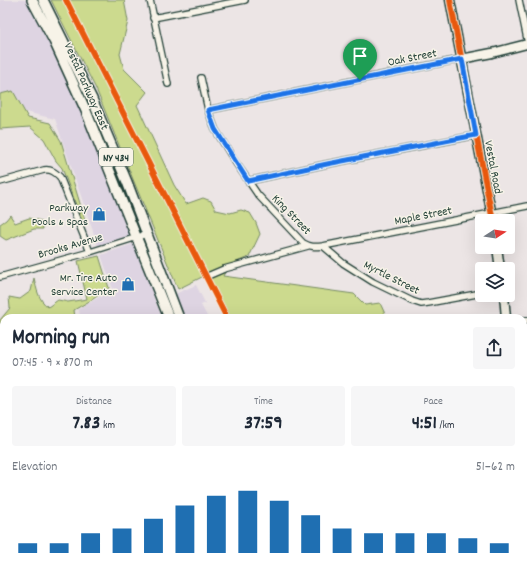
<!DOCTYPE html>
<html lang="en">
<head>
<meta charset="utf-8">
<style>
	:root { --surface:#fff; --page:#f6f6f7; --text:#1f2937; --muted:#747a83; --accent:#1f6fb2 }
	body { margin:0; font-family:Dekko,sans-serif; background:var(--page); color:var(--text); height:100vh; display:flex; flex-direction:column; font-size:15px; white-space:nowrap }
	* { box-sizing:border-box; margin:0 }
	p { font-size:13px; color:var(--muted) }
	.icon { flex:none; width:22px; height:22px; fill:none; stroke:currentColor; stroke-width:2; stroke-linecap:round; stroke-linejoin:round }
	.map { position:relative; flex:1; overflow:hidden }
	.details { position:absolute; left:0px; top:314px; width:527px; height:256px; display:flex; flex-direction:column; background:var(--surface); border-radius:12px 12px 0 0; box-shadow:0 4px 16px #0002 }
	.details>* { flex:none }
	.needle { width:26px; rotate:78deg }
	.fabs { position:absolute; left:475px; top:214px; display:grid; gap:8px }
	.fabs a { display:grid; place-items:center; width:40px; height:40px; border-radius:4px; background:var(--surface); box-shadow:0 4px 16px #0002; font-size:20px }
	.pin { position:absolute; display:grid; place-items:center; width:34px; height:34px; color:#fff; margin:-41px -17px; border-radius:50% 50% 50% 0; rotate:-45deg; box-shadow:0 0 4px #0007 }
	.pin .icon { rotate:45deg }
	.round { display:grid; place-items:center; flex:none; width:42px; height:42px; border-radius:4px; background:var(--page) }
	.overview { display:flex; align-items:center; justify-content:space-between; height:68px; padding:0 12px }
	h1 { font-size:22px; font-weight:700; line-height:30px }
	.metrics { display:grid; grid-template-columns:repeat(3,1fr); gap:6px; height:68px; padding:4px 12px }
	.metrics div { display:grid; align-content:center; border-radius:4px; background:var(--page); text-align:center }
	.metrics b { font-size:20px; font-weight:700 }
	.metrics small { font-size:11px; font-weight:400 }
	.metrics p { font-size:11px }
	.chart { height:112px; padding:8px 12px }
	.chart p { display:flex; justify-content:space-between }
	.chart svg { width:100%; height:72px; margin-top:4px; stroke:var(--accent); stroke-width:6 }
	.map>svg:first-child { display:block }
	.built { fill:#ded4e2 }
	.green { fill:#ccda8e; stroke:#768c61 }
	.lines { fill:none; stroke-linecap:round; stroke-linejoin:round }
	.stream { stroke:#5f90a1; stroke-width:1.5 }
	.street-casing { stroke:#1f3d34; stroke-width:8 }
	.secondary-casing { stroke:#1f3d34; stroke-width:11 }
	.primary-casing { stroke:#1f3d34; stroke-width:12 }
	.street { stroke:#f7f3e8; stroke-width:5.5 }
	.secondary { stroke:#f7f3e8; stroke-width:8 }
	.primary { stroke:#f7f3e8; stroke-width:9 }
	.cycleway-casing { stroke:#f7f3e8; stroke-width:8 }
	.cycleway { stroke:#e8590c; stroke-width:6 }
	.route-casing { stroke:#fff; stroke-width:8 }
	.route { stroke:#1a73e8; stroke-width:5 }
	.labels { text-anchor:middle; stroke-width:3; stroke-linejoin:round; paint-order:stroke }
	.shield { fill:#f7f3e8; stroke:#60746a; stroke-width:1 }
	.shield-label { font-size:11px; font-weight:bold; fill:#1f3d34 }
	.street-label { font-size:12px; fill:#1f3d34; stroke:#f7f3e8 }
	.poi-label { font-size:12px; fill:#1f3d34; stroke:#f7f3e8; text-anchor:end }
</style>
</head>
<body>
<div class="map">
<svg width="527" height="570" viewBox="0 0 527 570">
	<rect width="100%" height="100%" fill="#ece5e5"/>
	<filter id="ink" filterUnits="userSpaceOnUse"><feTurbulence type="fractalNoise" baseFrequency=".025" numOctaves="2"/><feDisplacementMap in="SourceGraphic" scale="8" xChannelSelector="R" yChannelSelector="G"/><feConvolveMatrix kernelMatrix="1 2 1 2 8 2 1 2 1" color-interpolation-filters="sRGB"/></filter>
	<g filter="url(#ink)">
		<path class="built" d="M0 0H28L50 41 90 131 130 235 98 246 55 119 0 106Z
			M133 244 162 318H80L79 309 113 289 101 255Z
			M196 285 205 303 201 305 208 318H185L175 294Z
			M172 566H261L262 570H173Z
			M285 566H343L344 570H286Z"/>
		<path class="green" d="M35 0H40L78 77 138 221 139 225 137 227Z
			M51 0H124L128 21 120 54 124 69 147 92 137 105 174 185 186 204 203 198 211 201 216 210 230 213 241 210 250 213 256 223 260 234 249 257 229 265 223 276 354 294 365 305 380 303 385 314 375 318H231L208 274 178 289 96 89Z
			M13 91 28 118 50 123 61 141 85 220 84 226 62 168 56 161 44 139 30 127 0 129V94Z
			M10 215 15 223 29 218 42 221 43 229H34L6 240 0 236V224L6 220Z
			M99 256 109 288 93 299 74 310 75 318H66L55 316 42 318H4V323L0 324V320L10 308 9 297 20 299 31 291 34 278C37 290 38 299 48 307L58 300 68 302 87 299 78 261Z
			M4 534V566H118L104 570H0V538Z
			M138 566H169L170 570H139Z"/>
		<g class="lines">
			<path class="stream" d="M350 566 353 570
				M403 566 406 570"/>
			<g class="street-casing">
				<path id="street" d="M150 0 168 84
					M519 0 527 39
					M153 18 245 0
					M201 78 208 110 215 129 234 160 258 195 303 243C310 247 315 247 323 246L527 206
					M208 110 461 59
					M248 181 327 164 477 135
					M0 182 44 170C51 169 55 172 60 177L90 252
					M323 246 343 263 373 282 412 301 421 304 428 303 482 293
					M210 275 224 269 308 246
					M0 277 90 252 147 234
					M523 321 527 320
					M0 361 4 360
					M0 431 4 435
					M0 473 4 472
					M132 566 133 570"/>
			</g>
			<g class="secondary-casing">
				<path id="secondary" d="M450 0 493 221
					M461 59 492 53 527 44
					M497 247 500 269
					M504 295 506 318
					M523 525 527 566"/>
			</g>
			<g class="primary-casing">
				<path id="primary" d="M32 0 54 41 86 111 117 189 169 318
					M43 0 92 99 127 182 179 318
					M266 566 267 570
					M278 566 279 570"/>
			</g>
			<use href="#street" class="street"/>
			<use href="#secondary" class="secondary"/>
			<use href="#primary" class="primary"/>
			<g class="cycleway-casing">
				<path id="cycleway" d="M66 0 227 318
					M450 0 493 221"/>
			</g>
			<use href="#cycleway" class="cycleway"/>
		</g>
	</g>
	<g class="lines" filter="url(#ink)">
		<g class="route-casing">
			<path id="route" d="M462 59 476 135 327 164 248 181 215 129 208 110Z"/>
		</g>
		<use href="#route" class="route"/>
	</g>
	<defs>
		<g id="shop-bare" transform="scale(1.08)"><path d="M-5-2.5h2.3a2.7 3.5 0 0 1 5.4 0H5L5.5 6h-11ZM-1.5-2.5h3a1.5 2.3 0 0 0-3 0Z" fill="#1f6fb2" stroke="#f7f3e8" stroke-width="2.5" paint-order="stroke"/></g>
	</defs>
	<g fill-rule="evenodd">
		<use href="#shop-bare" x="99" y="214"/>
		<use href="#shop-bare" x="128" y="284"/>
	</g>
	<g class="labels">
		<rect class="shield" x="99" y="148" width="34" height="18" rx="3"/>
		<g class="shield-label">
			<text x="116" y="161">NY 434</text>
		</g>
		<g class="street-label">
			<text transform="translate(412 57) rotate(-11)" y="4">Oak Street</text>
			<text transform="translate(87 86) rotate(66)" y="4">Vestal Parkway East</text>
			<text transform="translate(494 167) rotate(79)" y="4">Vestal Road</text>
			<text transform="translate(292 214) rotate(46)" y="4">King Street</text>
			<text transform="translate(423 215) rotate(-11)" y="4">Maple Street</text>
			<text transform="translate(70 245) rotate(-16)" y="4">Brooks Avenue</text>
			<text transform="translate(392 277) rotate(27)" y="4">Myrtle Street</text>
		</g>
		<g class="poi-label">
			<text x="88" y="211">Parkway<tspan x="88" dy="14">Pools &amp; Spas</tspan></text>
			<text x="117" y="281">Mr. Tire Auto<tspan x="117" dy="14">Service Center</tspan></text>
		</g>
	</g>
</svg>
<div class="fabs">
<a><svg class="needle" viewBox="-14 -14 28 28"><path d="M0-13l5 13h-10z" fill="#e53935"/><path d="M0 13l5-13h-10z" fill="#747a83"/></svg></a>
<a><svg class="icon" aria-label="layers" viewBox="0 0 24 24"><path d="M12 4l9 5-9 5-9-5zM3 14l9 5 9-5"/></svg></a>
</div>
<div class="pin" style="left:360px;top:80px;background:#1e9e55"><svg class="icon" aria-label="arrive" viewBox="0 0 24 24"><path d="M6 21V4h12l-3 4 3 4H6"/></svg></div>
<section class="details">
<div class="overview"><div><h1>Morning run</h1><p>07:45 · 9 × 870 m</p></div><a class="round"><svg class="icon" aria-label="share" viewBox="0 0 24 24"><path d="M12 15V3M7 8l5-5 5 5M5 13v7h14v-7"/></svg></a></div>
<div class="metrics">
<div><p>Distance</p><b>7.83<small> km</small></b></div>
<div><p>Time</p><b>37:59</b></div>
<div><p>Pace</p><b>4:51<small> /km</small></b></div>
</div>
<div class="chart"><p><span>Elevation</span>51–62 m</p>
<svg viewBox="0 0 160 44" preserveAspectRatio="none"><path d="M5 44V38M15 44V38M25 44V32M35 44V29M45 44V23M55 44V15M65 44V9M75 44V6M85 44V12M95 44V21M105 44V29M115 44V32M125 44V32M135 44V32M145 44V35M155 44V38"/></svg>
</div>
</section>
</div>
</body>
</html>
